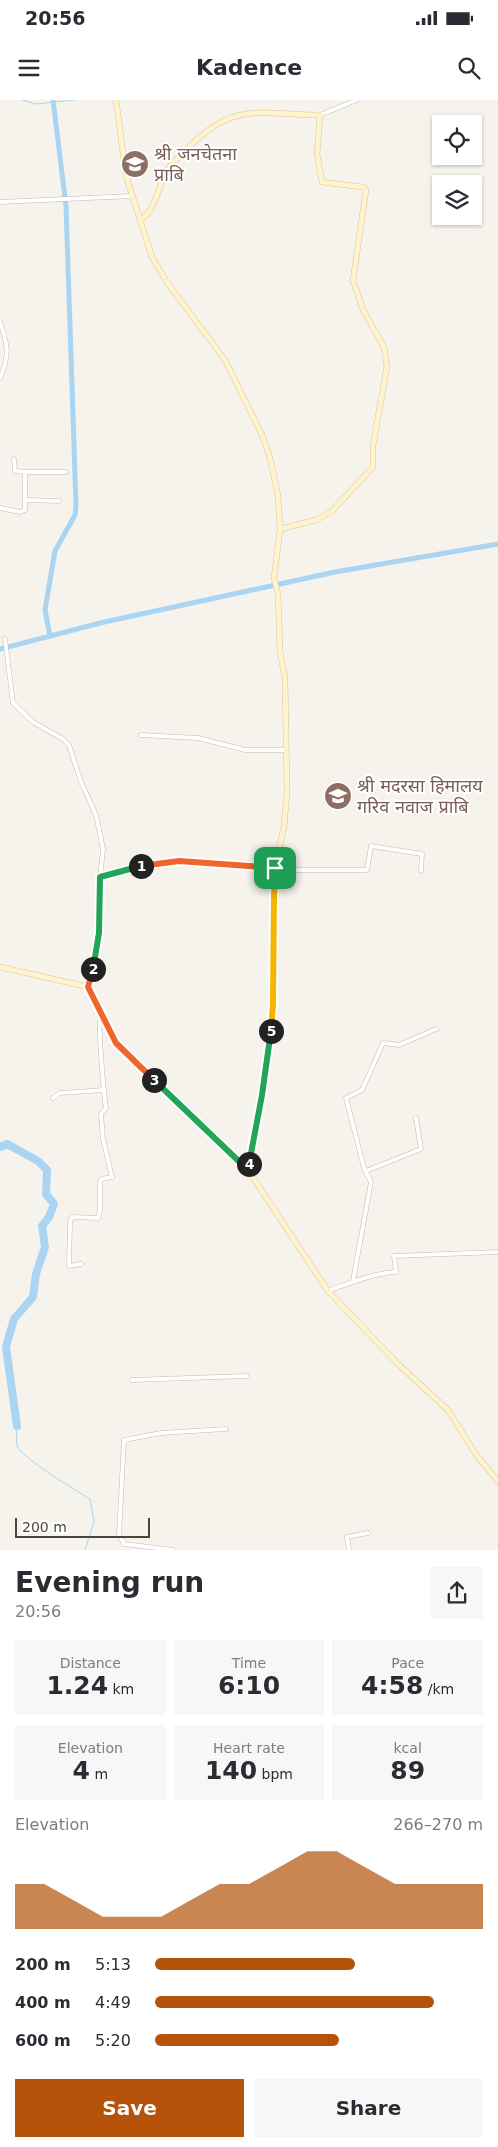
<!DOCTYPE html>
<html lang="en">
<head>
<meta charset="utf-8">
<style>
	:root { --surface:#fff; --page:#f7f7f7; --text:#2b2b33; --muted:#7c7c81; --accent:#b45309 }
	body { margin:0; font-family:"DejaVu Sans","Noto Sans Devanagari",sans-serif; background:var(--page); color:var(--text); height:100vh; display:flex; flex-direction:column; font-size:19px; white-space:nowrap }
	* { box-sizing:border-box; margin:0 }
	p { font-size:16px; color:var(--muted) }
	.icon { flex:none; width:28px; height:28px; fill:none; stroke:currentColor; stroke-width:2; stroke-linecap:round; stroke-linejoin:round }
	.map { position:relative; height:1450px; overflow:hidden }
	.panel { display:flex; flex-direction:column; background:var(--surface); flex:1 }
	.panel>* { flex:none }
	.controls { position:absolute; left:432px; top:15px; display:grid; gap:10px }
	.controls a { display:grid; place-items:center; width:50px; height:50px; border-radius:0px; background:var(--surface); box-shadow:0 1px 4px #0004; font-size:25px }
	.scale { position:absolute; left:15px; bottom:12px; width:135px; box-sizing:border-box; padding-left:5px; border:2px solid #4b4439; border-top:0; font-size:14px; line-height:18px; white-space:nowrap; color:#4b4439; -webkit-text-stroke:4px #fff; paint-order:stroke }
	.pin { position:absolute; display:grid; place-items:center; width:42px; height:42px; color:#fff; margin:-21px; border-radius:10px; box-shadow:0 2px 8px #0006 }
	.km { position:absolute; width:25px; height:25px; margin:-12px; border-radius:50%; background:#222; color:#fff; font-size:14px; line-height:25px; text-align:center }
	.round { display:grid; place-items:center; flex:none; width:52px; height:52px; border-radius:0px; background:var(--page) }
	.headline { display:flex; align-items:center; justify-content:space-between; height:85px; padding:0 15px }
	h1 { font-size:28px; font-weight:600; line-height:38px }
	.stats { display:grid; grid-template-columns:repeat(3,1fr); gap:8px; height:85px; padding:5px 15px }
	.stats div { display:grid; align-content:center; border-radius:0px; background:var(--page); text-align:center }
	.stats b { font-size:25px; font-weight:600 }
	.stats small { font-size:14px; font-weight:400 }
	.stats p { font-size:14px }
	.chart { height:140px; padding:10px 15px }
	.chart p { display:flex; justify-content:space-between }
	.chart svg { width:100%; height:90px; margin-top:5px; fill:var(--accent); opacity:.7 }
	.action { display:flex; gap:10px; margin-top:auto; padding:10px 15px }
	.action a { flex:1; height:58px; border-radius:0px; background:var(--accent); color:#fff; font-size:20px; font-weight:600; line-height:58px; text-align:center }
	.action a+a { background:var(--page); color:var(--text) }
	ul { padding:0 15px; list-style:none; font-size:16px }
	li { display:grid; grid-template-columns:80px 60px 1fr; align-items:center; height:38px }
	li i { height:12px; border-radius:6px; background:var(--accent) }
	.status { display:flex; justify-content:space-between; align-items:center; height:35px; padding:0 25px; background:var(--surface); direction:ltr }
	.status svg { height:14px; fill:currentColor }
	header { display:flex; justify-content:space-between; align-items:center; height:65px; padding:0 15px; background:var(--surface); font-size:22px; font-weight:600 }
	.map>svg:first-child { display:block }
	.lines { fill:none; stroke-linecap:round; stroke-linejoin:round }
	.stream { stroke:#a9d4f2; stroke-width:1 }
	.canal { stroke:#a9d4f2; stroke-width:5 }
	.river { stroke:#a9d4f2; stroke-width:8 }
	.street-casing { stroke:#c2bbae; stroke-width:5 }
	.secondary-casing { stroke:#d6c79b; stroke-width:6 }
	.street { stroke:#fff; stroke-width:4 }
	.secondary { stroke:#fff3cd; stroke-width:5 }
	.split-1-casing { stroke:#fff; stroke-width:10 }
	.split-2-casing { stroke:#fff; stroke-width:10 }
	.split-3-casing { stroke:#fff; stroke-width:10 }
	.split-4-casing { stroke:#fff; stroke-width:10 }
	.split-5-casing { stroke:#fff; stroke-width:10 }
	.split-6-casing { stroke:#fff; stroke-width:10 }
	.split-7-casing { stroke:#fff; stroke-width:10 }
	.split-1 { stroke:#f0652b; stroke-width:6 }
	.split-2 { stroke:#22a559; stroke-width:6 }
	.split-3 { stroke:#f0652b; stroke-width:6 }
	.split-4 { stroke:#22a559; stroke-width:6 }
	.split-5 { stroke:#22a559; stroke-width:6 }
	.split-6 { stroke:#f5b400; stroke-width:6 }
	.split-7 { stroke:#f5b400; stroke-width:6 }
	.labels { text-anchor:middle; stroke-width:4; stroke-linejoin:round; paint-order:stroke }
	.education-label { font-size:18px; fill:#785e54; stroke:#fff; text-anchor:start }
</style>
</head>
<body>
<div class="status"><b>20:56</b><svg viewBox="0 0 49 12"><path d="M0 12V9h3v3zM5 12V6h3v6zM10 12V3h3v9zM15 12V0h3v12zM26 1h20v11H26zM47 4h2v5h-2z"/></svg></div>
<header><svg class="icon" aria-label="menu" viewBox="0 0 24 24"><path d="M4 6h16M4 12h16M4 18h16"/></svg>Kadence<svg class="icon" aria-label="search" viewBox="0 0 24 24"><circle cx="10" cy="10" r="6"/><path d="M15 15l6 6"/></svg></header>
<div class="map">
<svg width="498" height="1450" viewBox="0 0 498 1450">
	<rect width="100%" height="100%" fill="#f6f3ec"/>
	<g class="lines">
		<path class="stream" d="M22 0 36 4 74 0
			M17 1326C17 1331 16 1340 17 1346 22 1358 77 1391 90 1399L94 1422 85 1450"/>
		<path class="canal" d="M50 536 45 510 55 451 75 415 76 406 66 106 53 0
			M0 549 100 523 335 472 498 444"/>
		<path class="river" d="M0 1047 7 1044 38 1061 47 1070 46 1094 54 1104 49 1117 42 1126 45 1147 36 1174 33 1197 14 1219 6 1247 17 1326"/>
		<g class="street-casing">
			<path id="street" d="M320 15 357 0
				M0 102 132 96
				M0 222C8 245 10 255 0 278
				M14 359 15 371 25 372
				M25 400 59 401
				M0 408 20 412 25 410V372H66
				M5 539 13 603 33 622 63 639 69 645 81 682 96 715 103 749 100 778 99 833 96 859 88 887
				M141 635 198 638 245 650H286
				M275 770H367L371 746 422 754 421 771
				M100 777 165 761 205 762 275 768
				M53 998 60 993 104 990
				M366 1071 421 1049 416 1018
				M81 1164 69 1166 70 1122 72 1117 98 1118 100 1110V1081L102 1079 112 1077 103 1039 101 1014 106 1008C104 995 97 920 101 915
				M353 1181 371 1082 364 1068 346 998 362 990 383 943 399 945 436 929
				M328 1191C350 1183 374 1173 396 1172L394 1156 498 1152
				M132 1280 247 1276
				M173 1450 124 1444 119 1434 124 1340 161 1333 226 1329
				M349 1450 347 1437 368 1433"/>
		</g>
		<g class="secondary-casing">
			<path id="secondary" d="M116 0 126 76 152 157 166 181 225 260 262 335 270 358 278 396 280 429 274 478 278 494 280 552 285 578 287 692 284 726 275 768 272 920 253 1052 248 1070 328 1191 399 1265 448 1310 477 1356 498 1381
				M140 120C156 110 157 90 165 74 169 64 181 56 188 48 235 0 260 15 320 15L317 54 322 82 363 87 366 90 353 180 363 210 384 247 387 266 373 346V367L332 411 316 420 280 429
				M0 867 88 887 116 943 248 1070"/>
		</g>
		<use href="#street" class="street"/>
		<use href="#secondary" class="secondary"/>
	</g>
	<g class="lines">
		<g class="split-1-casing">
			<path id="split-1" d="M141 766 179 761 275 768"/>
		</g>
		<g class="split-2-casing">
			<path id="split-2" d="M93 869 99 833 100 777 141 766"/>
		</g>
		<g class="split-3-casing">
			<path id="split-3" d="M93 869 88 887 116 943 154 980"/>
		</g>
		<g class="split-4-casing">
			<path id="split-4" d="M154 980 248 1070 249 1064"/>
		</g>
		<g class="split-5-casing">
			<path id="split-5" d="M249 1064 262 995 271 931"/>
		</g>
		<g class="split-6-casing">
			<path id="split-6" d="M271 931 273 904 274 796"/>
		</g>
		<g class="split-7-casing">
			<path id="split-7" d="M274 796 275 768"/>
		</g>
		<use href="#split-1" class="split-1"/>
		<use href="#split-2" class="split-2"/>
		<use href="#split-3" class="split-3"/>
		<use href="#split-4" class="split-4"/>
		<use href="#split-5" class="split-5"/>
		<use href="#split-6" class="split-6"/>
		<use href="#split-7" class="split-7"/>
	</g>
	<defs>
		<g id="school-disc" transform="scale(1.4375)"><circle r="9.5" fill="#8d6e63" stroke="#fff"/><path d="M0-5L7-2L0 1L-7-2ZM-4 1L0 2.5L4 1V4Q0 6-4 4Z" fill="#fff"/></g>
	</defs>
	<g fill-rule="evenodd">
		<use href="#school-disc" x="135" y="64"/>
		<use href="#school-disc" x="338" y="696"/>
	</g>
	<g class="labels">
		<g class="education-label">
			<text x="154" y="60">श्री जनचेतना<tspan x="154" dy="21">प्राबि</tspan></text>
			<text x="357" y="692">श्री मदरसा हिमालय<tspan x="357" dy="21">गरिव नवाज प्राबि</tspan></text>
		</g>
	</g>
</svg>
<div class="controls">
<a><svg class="icon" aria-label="locate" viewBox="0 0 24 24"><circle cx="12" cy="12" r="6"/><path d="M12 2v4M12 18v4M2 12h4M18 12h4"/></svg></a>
<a><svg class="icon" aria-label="layers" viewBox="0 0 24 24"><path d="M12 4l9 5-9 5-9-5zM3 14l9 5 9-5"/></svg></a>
</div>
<div class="scale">200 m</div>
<div class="pin" style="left:275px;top:768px;background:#1e9e55"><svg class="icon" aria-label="arrive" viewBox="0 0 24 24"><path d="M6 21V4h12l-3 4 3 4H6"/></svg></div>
<b class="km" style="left:141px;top:766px">1</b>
<b class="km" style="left:93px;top:869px">2</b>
<b class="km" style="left:154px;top:980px">3</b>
<b class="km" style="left:249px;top:1064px">4</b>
<b class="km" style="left:271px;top:931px">5</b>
</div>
<section class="panel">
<div class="headline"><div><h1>Evening run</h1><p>20:56</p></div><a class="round"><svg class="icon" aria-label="share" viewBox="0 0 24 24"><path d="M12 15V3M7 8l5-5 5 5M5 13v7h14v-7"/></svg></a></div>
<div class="stats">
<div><p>Distance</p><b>1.24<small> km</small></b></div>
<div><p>Time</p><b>6:10</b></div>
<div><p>Pace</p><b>4:58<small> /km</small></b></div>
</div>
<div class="stats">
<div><p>Elevation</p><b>4<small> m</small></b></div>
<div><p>Heart rate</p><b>140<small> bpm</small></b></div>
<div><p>kcal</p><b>89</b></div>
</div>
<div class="chart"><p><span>Elevation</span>266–270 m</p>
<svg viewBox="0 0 160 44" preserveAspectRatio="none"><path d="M0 44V22L10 22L20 30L30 38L40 38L50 38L60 30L70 22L80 22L90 14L100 6L110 6L120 14L130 22L140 22L150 22L160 22V44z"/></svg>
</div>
<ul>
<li><b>200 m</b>5:13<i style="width:61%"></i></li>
<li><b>400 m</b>4:49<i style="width:85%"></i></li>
<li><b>600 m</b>5:20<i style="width:56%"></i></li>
</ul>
<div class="action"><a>Save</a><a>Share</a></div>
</section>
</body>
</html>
